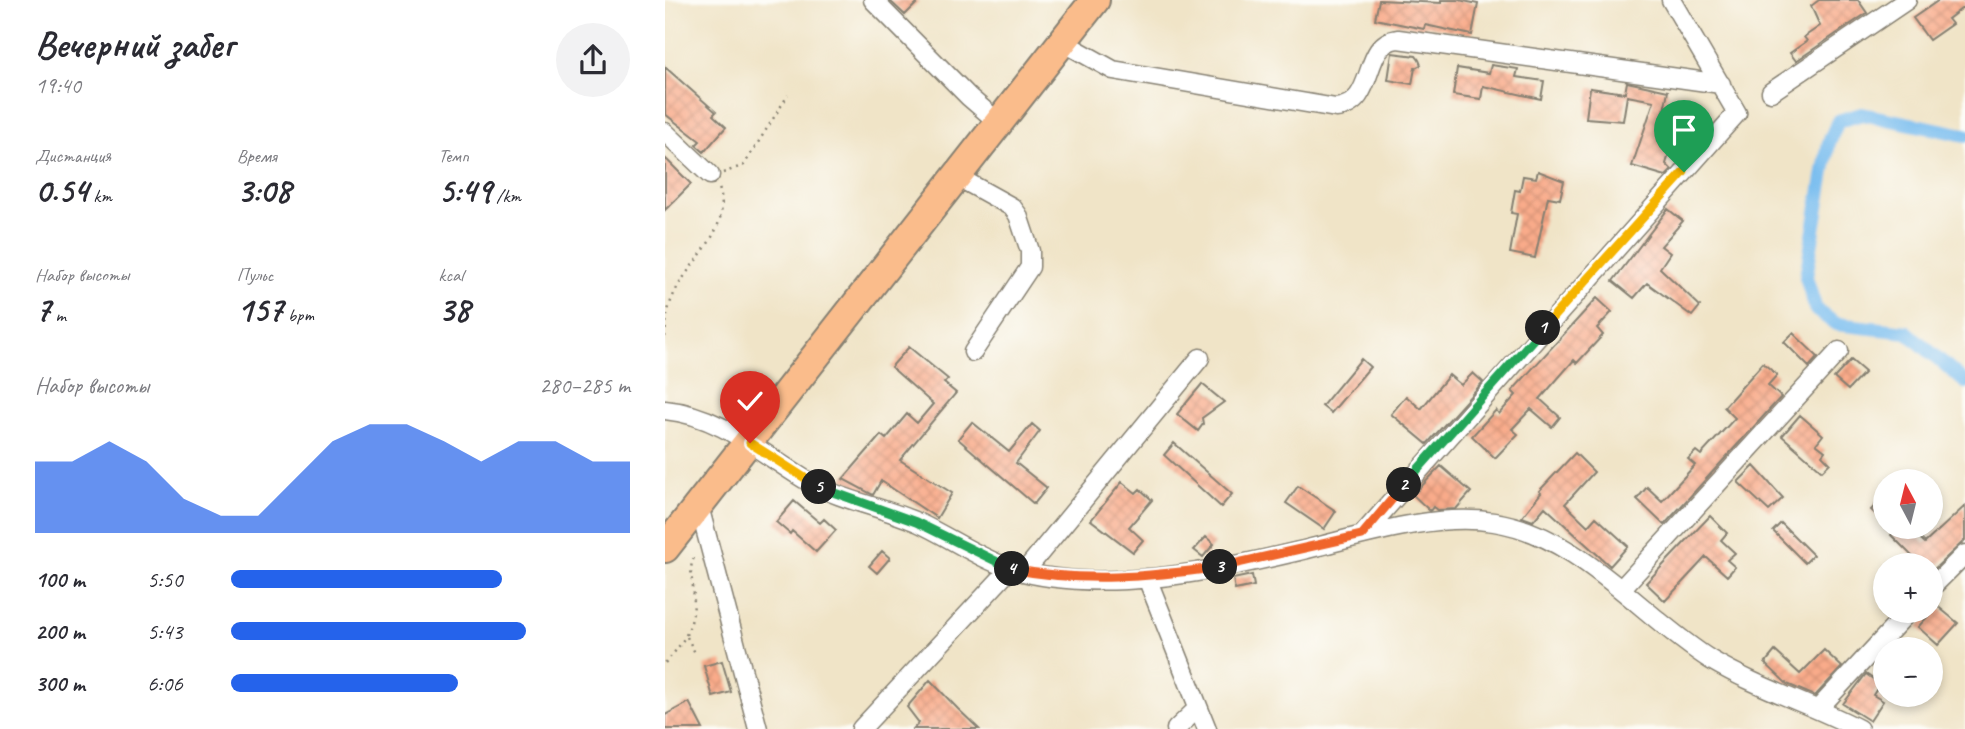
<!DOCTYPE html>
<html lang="ru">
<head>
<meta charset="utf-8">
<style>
	:root { --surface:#fff; --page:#f2f2f3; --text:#2b2b33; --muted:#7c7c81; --accent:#2563eb }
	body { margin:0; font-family:Caveat,sans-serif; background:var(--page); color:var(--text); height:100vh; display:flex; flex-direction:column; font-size:26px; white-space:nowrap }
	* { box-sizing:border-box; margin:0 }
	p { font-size:23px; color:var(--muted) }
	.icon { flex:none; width:38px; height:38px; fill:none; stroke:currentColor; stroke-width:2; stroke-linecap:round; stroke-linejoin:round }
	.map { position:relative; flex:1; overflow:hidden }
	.sheet { display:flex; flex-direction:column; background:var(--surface); width:665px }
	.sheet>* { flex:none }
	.needle { width:46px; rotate:353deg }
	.fabs { position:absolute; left:1208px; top:469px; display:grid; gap:14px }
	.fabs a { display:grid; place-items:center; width:70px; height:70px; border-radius:50%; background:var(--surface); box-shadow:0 4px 10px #0003; font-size:35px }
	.pin { position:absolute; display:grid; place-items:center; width:60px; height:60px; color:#fff; margin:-72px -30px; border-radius:50% 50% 50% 0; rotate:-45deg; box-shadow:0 0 7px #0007 }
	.pin .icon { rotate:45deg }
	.km { position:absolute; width:35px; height:35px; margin:-18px; border-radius:50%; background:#222; color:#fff; font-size:19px; line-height:35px; text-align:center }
	.round { display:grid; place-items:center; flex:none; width:74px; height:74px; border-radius:37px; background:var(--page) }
	.overview { display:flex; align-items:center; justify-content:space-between; height:119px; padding:0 35px }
	h1 { font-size:38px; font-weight:800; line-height:52px }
	.figures { display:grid; grid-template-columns:repeat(3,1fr); gap:10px; height:119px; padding:7px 35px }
	.figures div { display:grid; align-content:center }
	.figures b { font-size:35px; font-weight:800 }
	.figures small { font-size:19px; font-weight:400 }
	.figures p { font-size:19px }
	.chart { height:196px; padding:14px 35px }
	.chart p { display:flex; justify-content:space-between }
	.chart svg { width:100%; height:126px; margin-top:7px; fill:var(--accent); opacity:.7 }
	ul { padding:0 35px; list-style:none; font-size:23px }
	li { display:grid; grid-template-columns:112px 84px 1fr; align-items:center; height:52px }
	li i { height:18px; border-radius:9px; background:var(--accent) }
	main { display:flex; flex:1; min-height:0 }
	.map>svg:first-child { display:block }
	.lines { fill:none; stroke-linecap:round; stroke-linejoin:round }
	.canal { stroke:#79bdef; stroke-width:14 }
	.building { fill:url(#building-cross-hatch) }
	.minor-casing { stroke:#868072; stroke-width:21 }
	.trunk-casing { stroke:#868072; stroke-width:32 }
	.path { stroke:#868072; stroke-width:2.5; stroke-dasharray:2 5; stroke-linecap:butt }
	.minor { stroke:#fff; stroke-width:18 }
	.trunk { stroke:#fabc8b; stroke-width:28 }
	.split-1-casing { stroke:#fff; stroke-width:14 }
	.split-2-casing { stroke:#fff; stroke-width:14 }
	.split-3-casing { stroke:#fff; stroke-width:14 }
	.split-4-casing { stroke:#fff; stroke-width:14 }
	.split-5-casing { stroke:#fff; stroke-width:14 }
	.split-6-casing { stroke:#fff; stroke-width:14 }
	.split-1 { stroke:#f5b400; stroke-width:9 }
	.split-2 { stroke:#22a559; stroke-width:9 }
	.split-3 { stroke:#f0652b; stroke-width:9 }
	.split-4 { stroke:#f0652b; stroke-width:9 }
	.split-5 { stroke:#22a559; stroke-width:9 }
	.split-6 { stroke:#f5b400; stroke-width:9 }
</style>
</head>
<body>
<main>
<section class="sheet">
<div class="overview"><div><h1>Вечерний забег</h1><p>19:40</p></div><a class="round"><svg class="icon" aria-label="share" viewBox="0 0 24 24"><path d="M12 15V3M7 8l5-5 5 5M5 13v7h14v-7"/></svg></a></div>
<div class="figures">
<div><p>Дистанция</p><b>0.54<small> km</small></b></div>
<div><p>Время</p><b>3:08</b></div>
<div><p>Темп</p><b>5:49<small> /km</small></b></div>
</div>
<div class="figures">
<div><p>Набор высоты</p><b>7<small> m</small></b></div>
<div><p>Пульс</p><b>157<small> bpm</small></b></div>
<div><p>kcal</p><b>38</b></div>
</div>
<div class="chart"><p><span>Набор высоты</span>280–285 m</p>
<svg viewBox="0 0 160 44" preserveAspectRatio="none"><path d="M0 44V19L10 19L20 12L30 19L40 32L50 38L60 38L70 25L80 12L90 6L100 6L110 12L120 19L130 12L140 12L150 19L160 19V44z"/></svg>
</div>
<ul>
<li><b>100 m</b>5:50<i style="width:68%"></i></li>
<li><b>200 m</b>5:43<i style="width:74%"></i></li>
<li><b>300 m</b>6:06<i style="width:57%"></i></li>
</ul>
</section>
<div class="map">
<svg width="1300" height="729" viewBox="0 0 1300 729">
	<defs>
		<pattern id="building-cross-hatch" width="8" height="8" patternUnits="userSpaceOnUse" patternTransform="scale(1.75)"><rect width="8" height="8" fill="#f9ab8a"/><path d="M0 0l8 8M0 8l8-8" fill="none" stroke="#d59376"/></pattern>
	</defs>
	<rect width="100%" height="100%" fill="#fdfcf7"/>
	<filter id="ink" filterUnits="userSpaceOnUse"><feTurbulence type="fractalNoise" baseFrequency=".0143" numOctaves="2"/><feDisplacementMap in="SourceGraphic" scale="14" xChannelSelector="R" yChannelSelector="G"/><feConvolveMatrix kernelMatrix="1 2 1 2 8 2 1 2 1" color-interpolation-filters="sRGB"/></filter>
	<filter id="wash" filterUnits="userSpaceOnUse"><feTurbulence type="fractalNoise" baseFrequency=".00686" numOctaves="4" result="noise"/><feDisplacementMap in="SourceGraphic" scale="28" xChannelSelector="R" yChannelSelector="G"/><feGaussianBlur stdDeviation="1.57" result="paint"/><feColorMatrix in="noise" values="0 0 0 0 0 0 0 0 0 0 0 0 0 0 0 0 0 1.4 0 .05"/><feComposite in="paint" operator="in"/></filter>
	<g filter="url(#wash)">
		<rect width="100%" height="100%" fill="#f0e4c7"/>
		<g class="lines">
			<path class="canal" d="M1300 135 1197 114 1173 121 1164 142 1141 277 1151 310 1171 324 1242 332 1300 382"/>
		</g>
		<g id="blocks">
			<path class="building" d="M224 0H255L240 15Z
				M714 0 776 3V0H794L813 4 807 35 760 25 759 29 710 19Z
				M1154 0H1193L1202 13 1131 61 1125 53 1142 41 1139 37 1155 26 1146 6Z
				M1274 0H1300V6L1283 19 1287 24 1264 40 1248 18Z
				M727 53 751 56 754 60 756 65 750 68 747 84 723 80Z
				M826 65 853 69 851 77 879 81 876 99 818 86 816 99 788 95 792 68 824 73Z
				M0 67 51 112 48 115 61 127 39 152 31 145 35 141 0 114Z
				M962 82 1003 91 993 140 1007 144 1001 164 1007 170 1001 176 967 166 989 101 962 96 958 121 921 118 925 88 960 93Z
				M0 158 26 184 0 210Z
				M873 171 899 181 895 199 883 197 870 258 845 253 852 214 846 213 850 190 855 191 858 176 871 178Z
				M1003 209 1018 221 996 246 1005 253 995 268 1035 306 1027 316 982 283 969 298 948 281Z
				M932 298 947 312 932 328 938 335 912 363 909 360 875 399 895 417 887 427 866 409 847 429 853 434 830 458 807 436 831 410 834 414 851 395 847 391Z
				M1128 333 1153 357 1144 367 1119 342Z
				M244 347 283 379 279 383 291 393 235 460 287 493 272 518 216 481 208 495 178 479 216 435 221 439 242 414 252 423 268 404 226 367Z
				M696 359 705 367 666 413 657 406Z
				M1186 360 1200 372 1183 390 1169 378Z
				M1098 363 1112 375 1103 385 1116 397 999 525 972 499 982 487 997 501 1030 465 1023 459 1031 451 1036 455 1070 418 1059 407Z
				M808 373 818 382 762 444 726 414 741 396 756 409 784 375 796 385Z
				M537 384 559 402 537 418 538 424 533 431 512 414Z
				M1135 415 1158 435 1151 444 1160 451 1157 455 1165 463 1157 471 1117 436Z
				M307 422 344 452 367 424 375 431 351 463 382 488 369 504 293 439Z
				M509 443 567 494 556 507 499 455Z
				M910 453 929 472 900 504 923 526 931 517 963 546 945 566 880 507 868 521 857 517 876 493 874 491Z
				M776 466 806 492 791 509 772 510 768 507 765 511 748 495Z
				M1089 466 1118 498 1104 511 1073 482Z
				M457 482 471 493 475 489 487 500 464 527 478 540 468 552 426 520Z
				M633 486 671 511 659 529 621 503Z
				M1220 495V523L1206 510Z
				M129 501 155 523 159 519 171 530 151 552 127 531 125 534 111 522Z
				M1300 506V540L1265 573V565H1240L1248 557 1226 535 1234 527H1243L1260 543Z
				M1045 516 1062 533 1056 540 1070 553 1062 560 1070 567 1062 576 1041 557 1000 601 981 583Z
				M1116 523 1148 555 1140 563 1108 531Z
				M541 537 549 544 538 557 529 550Z
				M217 551 225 558 212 573 204 566Z
				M587 575 589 586 570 590 568 579Z
				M1265 600 1293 623 1273 645 1253 627 1265 614Z
				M1159 650 1177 667 1150 696 1122 684 1100 663 1110 651 1135 674Z
				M57 661 66 692 48 697 39 666Z
				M1201 674 1215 684 1208 695 1218 701 1205 721 1178 704Z
				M265 680 293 709 314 729H248L254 723 242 707Z
				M24 702 38 729H0V715Z"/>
		</g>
	</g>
	<g filter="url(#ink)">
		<use href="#blocks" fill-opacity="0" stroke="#868072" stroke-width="2"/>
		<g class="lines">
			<g class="minor-casing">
				<path id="minor" d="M208 0 304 97 333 122
					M396 41 448 70 671 108C713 104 695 43 733 39L1056 84
					M1106 92 1242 0
					M0 132 45 175
					M291 176 347 207 353 215 365 251V267L308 352
					M0 410C56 415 98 455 144 482 179 501 218 507 254 523 284 537 315 559 347 569 432 595 546 572 630 552 691 538 766 512 829 522 915 535 977 617 1046 660 1093 688 1146 704 1194 729
					M34 506 93 729
					M697 535 1072 113 1006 0
					M360 571 535 358
					M482 578 542 729
					M957 588 1174 351
					M1265 589 1300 554
					M1154 708 1244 611
					M196 729 345 569
					M511 729 533 708"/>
			</g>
			<g class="trunk-casing">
				<path id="trunk" d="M0 548 430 0"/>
			</g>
			<path class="path" d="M58 173 79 165 123 95
				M0 337C1 322 2 308 9 294 25 259 68 231 54 188
				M22 637 30 653
				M0 663C22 639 32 621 28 587 26 573 24 568 30 555"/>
			<use href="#minor" class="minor"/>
			<use href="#trunk" class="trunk"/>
		</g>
	</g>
	<g class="lines" filter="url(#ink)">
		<g class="split-1-casing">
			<path id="split-1" d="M878 328 1019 172"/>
		</g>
		<g class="split-2-casing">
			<path id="split-2" d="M739 485 878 328"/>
		</g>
		<g class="split-3-casing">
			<path id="split-3" d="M555 567 697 535 739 485"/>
		</g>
		<g class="split-4-casing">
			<path id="split-4" d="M347 569C418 583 484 577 555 567"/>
		</g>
		<g class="split-5-casing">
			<path id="split-5" d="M154 487 251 522 347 569"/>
		</g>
		<g class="split-6-casing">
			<path id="split-6" d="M85 443 154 487"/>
		</g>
		<use href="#split-1" class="split-1"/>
		<use href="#split-2" class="split-2"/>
		<use href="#split-3" class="split-3"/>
		<use href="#split-4" class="split-4"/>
		<use href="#split-5" class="split-5"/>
		<use href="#split-6" class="split-6"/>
	</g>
</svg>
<div class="fabs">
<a><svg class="needle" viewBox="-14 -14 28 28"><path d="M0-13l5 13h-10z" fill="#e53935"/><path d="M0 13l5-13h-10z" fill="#7c7c81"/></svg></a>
<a>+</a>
<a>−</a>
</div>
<div class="pin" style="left:1019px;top:172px;background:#1e9e55"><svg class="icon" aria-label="arrive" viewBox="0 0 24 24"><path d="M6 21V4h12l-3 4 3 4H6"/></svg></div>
<div class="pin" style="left:85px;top:443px;background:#d93025"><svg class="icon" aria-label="check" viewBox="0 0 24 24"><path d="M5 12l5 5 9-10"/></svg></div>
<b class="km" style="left:878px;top:328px">1</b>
<b class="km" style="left:739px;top:485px">2</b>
<b class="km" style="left:555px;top:567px">3</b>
<b class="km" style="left:347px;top:569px">4</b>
<b class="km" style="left:154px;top:487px">5</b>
</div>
</main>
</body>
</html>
